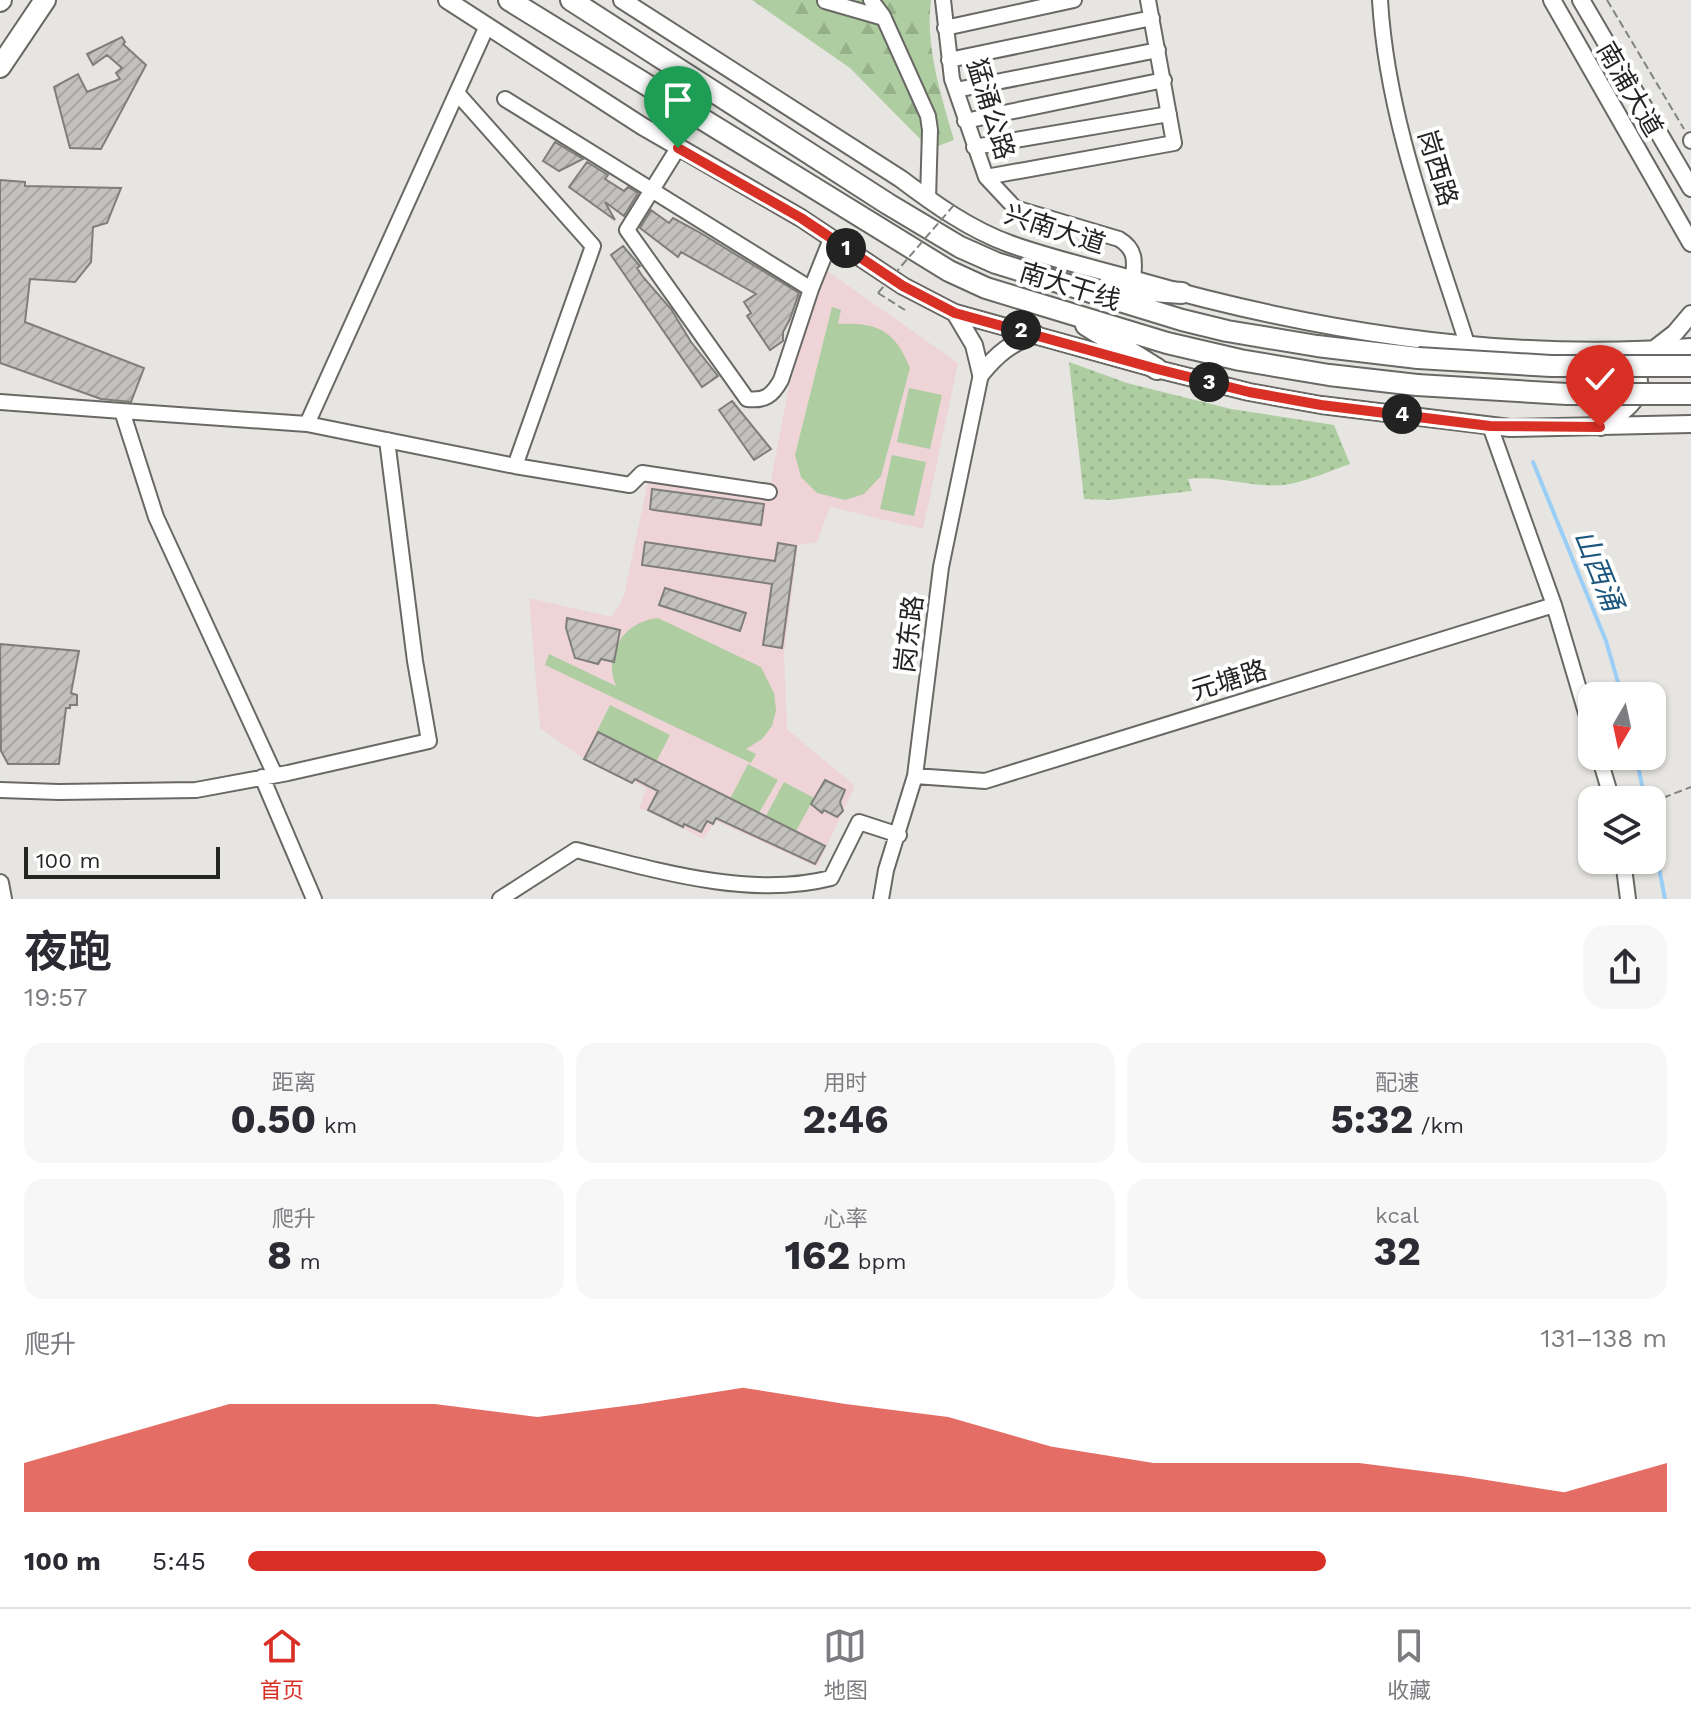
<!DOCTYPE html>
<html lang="zh">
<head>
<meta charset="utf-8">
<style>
	:root { --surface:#fff; --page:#f7f7f7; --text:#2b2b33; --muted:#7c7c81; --line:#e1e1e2; --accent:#d93025 }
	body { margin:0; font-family:"Work Sans","Noto Sans SC",sans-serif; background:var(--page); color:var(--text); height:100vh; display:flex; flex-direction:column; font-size:30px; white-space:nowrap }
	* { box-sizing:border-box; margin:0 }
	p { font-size:26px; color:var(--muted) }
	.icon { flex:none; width:44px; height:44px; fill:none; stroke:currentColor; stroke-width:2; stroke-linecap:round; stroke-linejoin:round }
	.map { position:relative; height:899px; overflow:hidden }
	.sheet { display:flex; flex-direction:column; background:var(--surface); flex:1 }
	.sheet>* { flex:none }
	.needle { width:52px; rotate:189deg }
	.controls { position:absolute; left:1578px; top:682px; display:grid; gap:16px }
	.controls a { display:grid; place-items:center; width:88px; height:88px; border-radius:16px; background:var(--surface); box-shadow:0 2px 6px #0004; font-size:40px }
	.scale { position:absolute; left:24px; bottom:20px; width:196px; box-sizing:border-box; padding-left:8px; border:4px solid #242422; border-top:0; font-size:22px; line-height:28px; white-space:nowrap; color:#242422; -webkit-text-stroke:6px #fff; paint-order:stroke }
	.pin { position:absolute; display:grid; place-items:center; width:68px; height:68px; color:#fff; margin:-82px -34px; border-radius:50% 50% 50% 0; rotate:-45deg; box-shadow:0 0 8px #0007 }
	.pin .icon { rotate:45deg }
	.km { position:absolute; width:40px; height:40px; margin:-20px; border-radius:50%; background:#222; color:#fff; font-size:22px; line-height:40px; text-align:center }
	.round { display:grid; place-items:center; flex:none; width:84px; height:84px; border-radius:24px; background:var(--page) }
	.overview { display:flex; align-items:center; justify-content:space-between; height:136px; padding:0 24px }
	h1 { font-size:44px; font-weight:700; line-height:60px }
	.metrics { display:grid; grid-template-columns:repeat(3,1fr); gap:12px; height:136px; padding:8px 24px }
	.metrics div { display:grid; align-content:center; border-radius:20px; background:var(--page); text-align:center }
	.metrics b { font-size:40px; font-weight:700 }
	.metrics small { font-size:22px; font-weight:400 }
	.metrics p { font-size:22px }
	.chart { height:224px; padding:16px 24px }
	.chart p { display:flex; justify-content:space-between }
	.chart svg { width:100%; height:144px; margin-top:8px; fill:var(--accent); opacity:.7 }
	ul { padding:0 24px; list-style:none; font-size:26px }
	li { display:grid; grid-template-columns:128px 96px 1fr; align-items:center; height:60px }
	li i { height:20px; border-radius:10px; background:var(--accent) }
	.dock { display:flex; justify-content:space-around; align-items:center; height:112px; border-top:2px solid var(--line); background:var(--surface); font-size:22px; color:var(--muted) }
	.dock a { display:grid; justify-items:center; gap:4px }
	.dock .selected { color:var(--accent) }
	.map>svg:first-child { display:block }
	.education { fill:#eed4d7 }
	.grass { fill:url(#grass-dots) }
	.forest { fill:url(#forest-firs) }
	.pitch { fill:#aecda1 }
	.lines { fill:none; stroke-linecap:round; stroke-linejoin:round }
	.stream { stroke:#9acef7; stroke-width:4 }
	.building { fill:url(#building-hatch); stroke:#7f7e7a; stroke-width:2 }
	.minor-casing { stroke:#696864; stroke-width:18 }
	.major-casing { stroke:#696864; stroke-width:20 }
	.highway-casing { stroke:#696864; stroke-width:24 }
	.path { stroke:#82827f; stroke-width:2; stroke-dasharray:8 4; stroke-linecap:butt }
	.minor { stroke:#fff; stroke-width:14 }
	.major { stroke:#fff; stroke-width:16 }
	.highway { stroke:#fff; stroke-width:20 }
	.highway-bridge-casing { stroke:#696864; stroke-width:24; stroke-linecap:butt }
	.path-bridge { stroke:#82827f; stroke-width:2; stroke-dasharray:8 4; stroke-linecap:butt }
	.highway-bridge { stroke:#fff; stroke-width:20 }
	.route-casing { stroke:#fff; stroke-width:16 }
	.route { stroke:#d93025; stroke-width:10 }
	.labels { text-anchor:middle; stroke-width:8; stroke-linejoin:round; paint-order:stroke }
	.street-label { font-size:26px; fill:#242422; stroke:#fff }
	.water-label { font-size:28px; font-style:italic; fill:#1e577e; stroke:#fff }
</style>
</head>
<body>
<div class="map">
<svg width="1691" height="899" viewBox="0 0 1691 899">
	<defs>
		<pattern id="grass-dots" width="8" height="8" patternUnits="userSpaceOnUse" patternTransform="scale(2)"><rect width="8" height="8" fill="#aecda1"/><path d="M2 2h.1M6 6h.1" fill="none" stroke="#96b08a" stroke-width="1.8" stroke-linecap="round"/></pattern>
		<pattern id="forest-firs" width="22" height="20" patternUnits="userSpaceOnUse" patternTransform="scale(2)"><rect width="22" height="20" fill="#aecda1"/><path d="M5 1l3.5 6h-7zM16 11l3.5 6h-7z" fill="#96b08a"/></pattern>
		<pattern id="building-hatch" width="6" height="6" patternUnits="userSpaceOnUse" patternTransform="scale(2)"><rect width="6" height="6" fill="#c2c1bd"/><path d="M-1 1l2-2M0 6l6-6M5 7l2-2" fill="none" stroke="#a7a6a2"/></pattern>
	</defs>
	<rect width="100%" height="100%" fill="#e6e5e1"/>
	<path class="education" d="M823 268 958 363 923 529 830 507 817 542 798 545 784 653 787 729 855 786 817 867 716 821 703 839 648 810 639 809 646 788 584 759 540 728 529 598 612 617 624 596 648 481 768 497 787 395Z"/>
	<path class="grass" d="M1069 362 1127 383 1231 409 1334 425 1350 464C1329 471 1304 483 1283 485 1252 488 1218 475 1188 479L1192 491 1110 500 1084 499Z"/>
	<path class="forest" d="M752 0H931C925 46 941 95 954 140L930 149 850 68Z"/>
	<path class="pitch" d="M832 307 841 310 838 324C877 322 895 330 910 368L881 476 864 494 845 500 817 493 801 477 795 455Z
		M909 388 942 395 930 449 897 442Z
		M892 455 926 462 914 516 880 509Z
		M658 618 761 667 774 693 776 710 772 726 762 739 746 749 756 754 751 763 545 665 549 654 616 686C602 654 625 621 658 618Z
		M610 705 670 735 656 762 596 733Z
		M748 764 778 780 759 813 730 799Z
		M784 782 814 798 796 831 766 816Z"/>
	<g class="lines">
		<path class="stream" d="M1533 462 1606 641 1622 696
			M1636 756 1645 800
			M1652 832 1665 899"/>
	</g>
	<path class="building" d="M122 37 125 42 123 44 146 65 101 149 70 148 54 87 78 74 87 92 120 79 116 73 122 68 107 55 93 65 87 54Z
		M555 142 583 159 559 171 543 161Z
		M587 162 608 175 605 179 624 191 628 187 638 193 624 216 605 202 615 220 569 187Z
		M0 180 25 182V186L121 188 107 223 93 227 91 262 75 282 30 279 25 322 144 368 131 402 101 399 0 363Z
		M651 210 669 223 673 218 699 232 799 293 790 319 783 332V341L770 350 747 316 751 313 744 302 756 294 681 252 678 257 640 228Z
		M623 246 640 266 637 268 643 277 671 309 691 342 718 376 702 387 611 255Z
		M732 401 771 449 754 460 719 410Z
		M652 489 764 504 761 525 654 510 650 509Z
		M645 542 775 561 778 543 796 546 782 648 763 645 772 584 642 565Z
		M665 588 746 613 740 631 659 605Z
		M567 618 620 630 614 662 601 659 598 664 575 658 566 628Z
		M0 644 79 651 71 693 77 695V705H70V708H66L59 764H8L1 751Z
		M598 732 825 846 815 864 716 818 713 824 707 821 701 832 684 824 683 827 648 810 658 791 635 779 632 783 584 759Z
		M825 780 845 790 840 802 843 811 837 817 824 810 822 813 811 804Z"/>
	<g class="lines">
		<g class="minor-casing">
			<path id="minor" d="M871 0 883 16 928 116 930 130 928 199
				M943 0 952 79 986 177 1015 208 1119 239C1136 249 1135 261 1133 280
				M1380 0C1387 120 1432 233 1468 347
				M825 1 884 18
				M945 28 1074 0
				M949 60 1152 18
				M956 90 1158 50
				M457 93 593 246 515 466
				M505 99 811 289
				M965 121 1164 80
				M1691 140V141
				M974 147 1169 114
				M678 148 627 230 747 399C765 401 772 396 781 380L811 289 831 239
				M986 177 1174 143 1148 0
				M0 402 122 411 156 517 275 775
				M122 411 307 424 515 466 630 485 642 473 769 492
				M307 424 487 26
				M1490 426 1554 605 1592 733
				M1599 756 1612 800
				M915 776 985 781 1554 605
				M262 777 314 899
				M0 790 59 792 196 790 288 773 429 741 415 661 387 440
				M1623 860 1628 899
				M500 899 576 850C655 870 750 899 831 878L859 822 899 835
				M881 899 886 870 915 776 941 567 981 374"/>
		</g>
		<g class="major-casing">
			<path id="major" d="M447 0 642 126 801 218 903 286 955 313 1157 369 1249 392 1321 405 1510 428 1691 424
				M622 0 901 179C934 204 971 230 1010 244 1052 259 1096 269 1139 281 1318 332 1504 362 1691 347
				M1552 0 1691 243
				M1581 0 1691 188
				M955 313 974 345 981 374
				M1653 350 1675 333 1691 314
				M981 374C998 353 1011 343 1036 334
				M1601 427C1629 408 1654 393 1629 358
				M0 883 3 899"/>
		</g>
		<g class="highway-casing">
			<path id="highway" d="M509 0 949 271 986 288 1167 343 1240 360 1329 375 1417 385
				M571 0 888 204 960 247 996 263 1182 320 1227 331 1317 346 1418 358
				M0 1 1 0
				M0 67 45 0
				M1106 288 1182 293
				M1086 325 1157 369"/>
		</g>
		<path class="path" d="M1607 0 1684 129
			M878 293 905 310
			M1652 802 1691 787"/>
		<use href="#minor" class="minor"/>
		<use href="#major" class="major"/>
		<use href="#highway" class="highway"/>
		<g class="highway-bridge-casing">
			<path id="highway-bridge" d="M1418 358 1551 366H1691
				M1417 385 1567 394H1691"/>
		</g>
		<path class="path-bridge" d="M878 293 954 205"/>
		<use href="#highway-bridge" class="highway-bridge"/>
	</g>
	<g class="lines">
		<g class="route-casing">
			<path id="route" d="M678 148 801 218 903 286 955 313 1157 369 1249 392 1321 405 1490 426 1600 427"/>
		</g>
		<use href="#route" class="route"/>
	</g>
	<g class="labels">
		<g class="street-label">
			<text transform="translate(1630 89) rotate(60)" y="9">南浦大道</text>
			<text transform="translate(991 109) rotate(73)" y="9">猛涌公路</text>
			<text transform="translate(1438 168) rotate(73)" y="9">岗西路</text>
			<text transform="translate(1055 229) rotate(18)" y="9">兴南大道</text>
			<text transform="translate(1070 286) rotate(17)" y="9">南大干线</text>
			<text transform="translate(909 634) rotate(-83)" y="9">岗东路</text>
			<text transform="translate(1229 680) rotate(-17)" y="9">元塘路</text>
		</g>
		<g class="water-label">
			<text transform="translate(1599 570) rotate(68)" y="10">山西涌</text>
		</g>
	</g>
</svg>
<div class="controls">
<a><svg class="needle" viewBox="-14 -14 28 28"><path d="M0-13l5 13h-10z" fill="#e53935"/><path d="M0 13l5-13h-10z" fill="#7c7c81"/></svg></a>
<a><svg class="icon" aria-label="layers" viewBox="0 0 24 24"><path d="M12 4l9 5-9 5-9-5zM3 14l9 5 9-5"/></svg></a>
</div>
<div class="scale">100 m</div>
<div class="pin" style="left:678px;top:148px;background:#1e9e55"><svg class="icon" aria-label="arrive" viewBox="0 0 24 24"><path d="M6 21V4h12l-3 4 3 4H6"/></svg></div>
<div class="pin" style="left:1600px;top:427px;background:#d93025"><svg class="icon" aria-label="check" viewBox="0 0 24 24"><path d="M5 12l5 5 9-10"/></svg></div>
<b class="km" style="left:846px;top:248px">1</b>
<b class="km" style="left:1021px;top:330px">2</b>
<b class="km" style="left:1209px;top:382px">3</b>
<b class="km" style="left:1402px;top:414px">4</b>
</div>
<section class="sheet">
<div class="overview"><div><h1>夜跑</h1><p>19:57</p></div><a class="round"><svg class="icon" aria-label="share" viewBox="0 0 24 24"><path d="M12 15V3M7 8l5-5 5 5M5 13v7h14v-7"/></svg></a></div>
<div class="metrics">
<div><p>距离</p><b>0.50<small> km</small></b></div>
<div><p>用时</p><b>2:46</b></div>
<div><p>配速</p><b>5:32<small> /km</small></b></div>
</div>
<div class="metrics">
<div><p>爬升</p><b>8<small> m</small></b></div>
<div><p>心率</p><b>162<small> bpm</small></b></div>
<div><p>kcal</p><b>32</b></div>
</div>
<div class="chart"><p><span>爬升</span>131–138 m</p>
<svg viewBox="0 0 160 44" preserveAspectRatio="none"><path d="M0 44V29L10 20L20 11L30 11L40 11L50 15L60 11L70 6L80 11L90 15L100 24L110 29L120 29L130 29L140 33L150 38L160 29V44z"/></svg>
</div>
<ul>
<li><b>100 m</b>5:45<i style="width:76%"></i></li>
</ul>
</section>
<nav class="dock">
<a class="selected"><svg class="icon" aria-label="home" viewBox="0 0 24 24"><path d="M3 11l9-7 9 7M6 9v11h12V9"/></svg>首页</a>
<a><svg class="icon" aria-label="map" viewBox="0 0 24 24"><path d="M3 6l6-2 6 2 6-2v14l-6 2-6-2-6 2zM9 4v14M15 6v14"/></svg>地图</a>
<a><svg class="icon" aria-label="saved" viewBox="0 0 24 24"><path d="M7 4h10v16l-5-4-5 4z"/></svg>收藏</a>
</nav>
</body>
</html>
